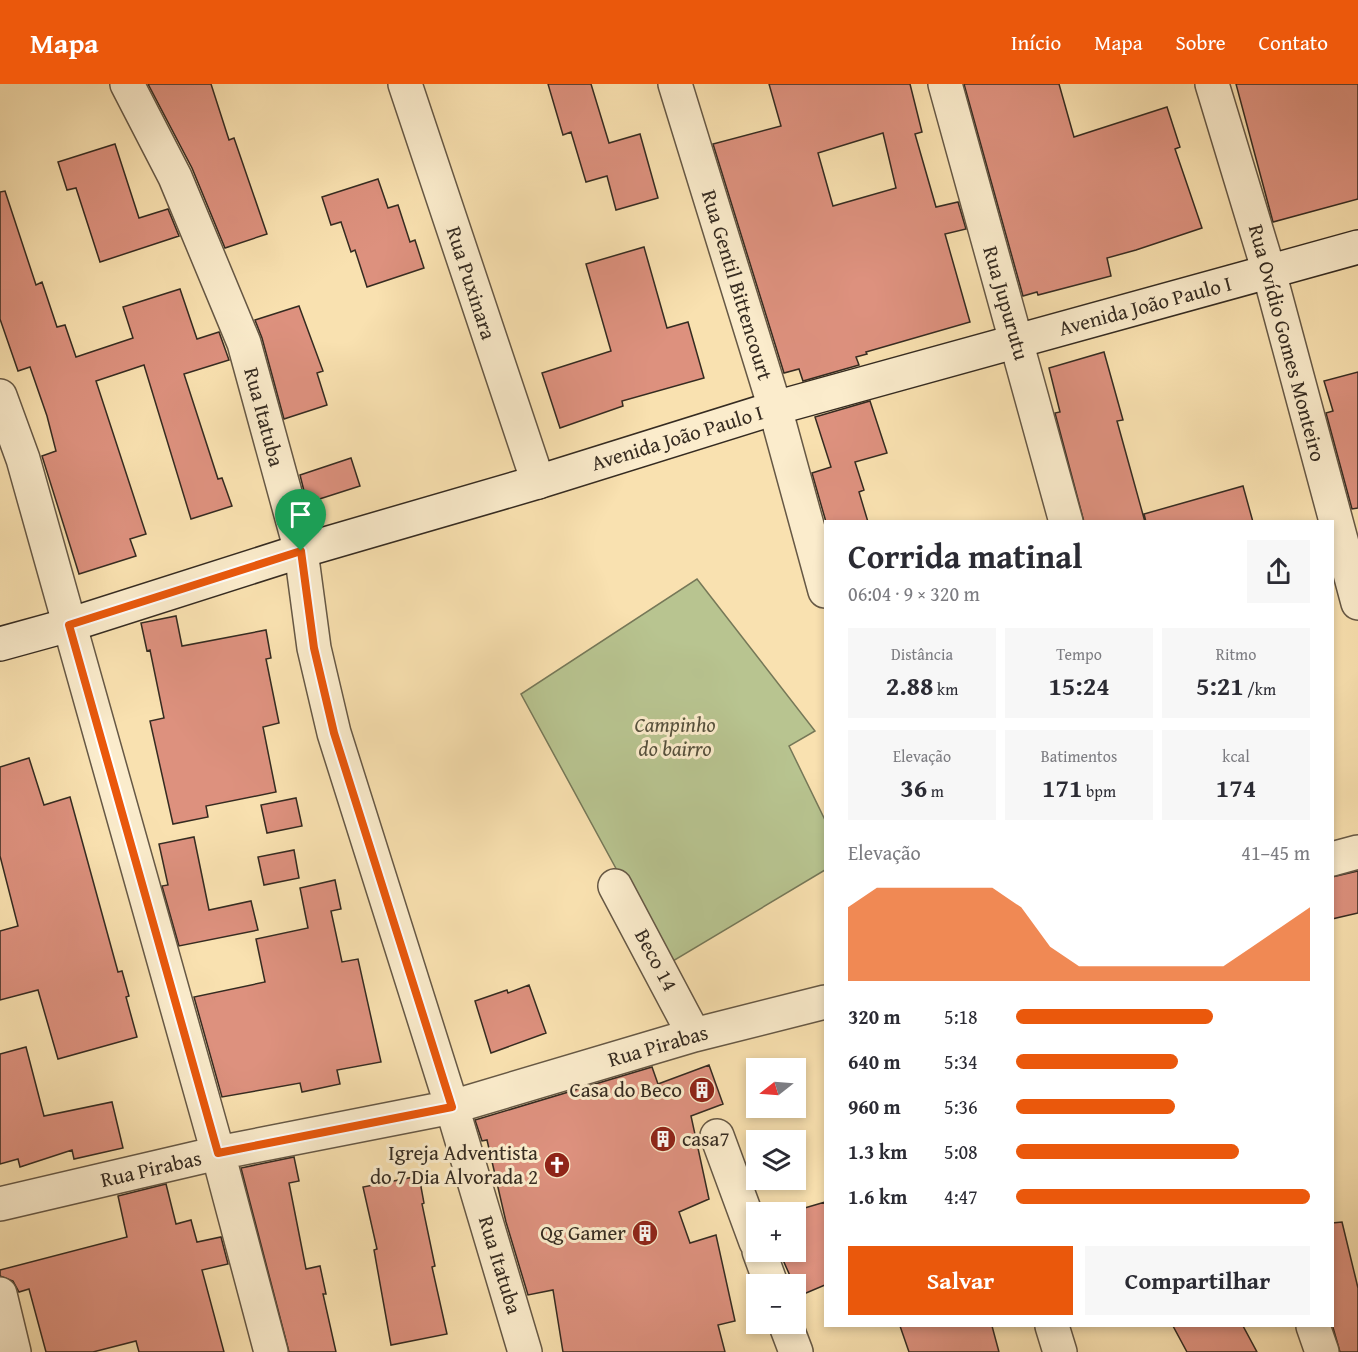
<!DOCTYPE html>
<html lang="pt">
<head>
<meta charset="utf-8">
<style>
	:root { --surface:#fff; --page:#f7f7f7; --text:#2b2b33; --muted:#7c7c81; --accent:#ea580c }
	body { margin:0; font-family:"Gentium Book Plus",serif; background:var(--page); color:var(--text); height:100vh; display:flex; flex-direction:column; font-size:22px; white-space:nowrap }
	* { box-sizing:border-box; margin:0 }
	p { font-size:20px; color:var(--muted) }
	.icon { flex:none; width:33px; height:33px; fill:none; stroke:currentColor; stroke-width:2; stroke-linecap:round; stroke-linejoin:round }
	.map { position:relative; flex:1; overflow:hidden }
	.panel { position:absolute; left:824px; top:436px; width:510px; height:807px; display:flex; flex-direction:column; background:var(--surface); border-radius:0px; box-shadow:0 3px 9px #0003 }
	.panel>* { flex:none }
	.needle { width:39px; rotate:253deg }
	.tools { position:absolute; left:746px; top:974px; display:grid; gap:12px }
	.tools a { display:grid; place-items:center; width:60px; height:60px; border-radius:0px; background:var(--surface); box-shadow:0 3px 9px #0003; font-size:30px }
	.pin { position:absolute; display:grid; place-items:center; width:51px; height:51px; color:#fff; margin:-62px -26px; border-radius:50% 50% 50% 0; rotate:-45deg; box-shadow:0 0 6px #0007 }
	.pin .icon { rotate:45deg }
	.round { display:grid; place-items:center; flex:none; width:63px; height:63px; border-radius:0px; background:var(--page) }
	.head { display:flex; align-items:center; justify-content:space-between; height:102px; padding:0 24px }
	h1 { font-size:33px; font-weight:800; line-height:45px }
	.stats { display:grid; grid-template-columns:repeat(3,1fr); gap:9px; height:102px; padding:6px 24px }
	.stats div { display:grid; align-content:center; border-radius:0px; background:var(--page); text-align:center }
	.stats b { font-size:26px; font-weight:800 }
	.stats small { font-size:16px; font-weight:400 }
	.stats p { font-size:16px }
	.chart { height:168px; padding:12px 24px }
	.chart p { display:flex; justify-content:space-between }
	.chart svg { width:100%; height:108px; margin-top:6px; fill:var(--accent); opacity:.7 }
	.button { display:flex; gap:12px; margin-top:auto; padding:12px 24px }
	.button a { flex:1; height:69px; border-radius:0px; background:var(--accent); color:#fff; font-size:24px; font-weight:800; line-height:69px; text-align:center }
	.button a+a { background:var(--page); color:var(--text) }
	ul { padding:0 24px; list-style:none; font-size:20px }
	li { display:grid; grid-template-columns:96px 72px 1fr; align-items:center; height:45px }
	li i { height:15px; border-radius:8px; background:var(--accent) }
	header { display:flex; align-items:center; gap:36px; box-sizing:border-box; height:84px; padding:0 30px; background:var(--accent); color:#fff }
	header strong { font-size:28px }
	nav { display:flex; gap:33px; margin-inline-start:auto; font-size:21px }
	.map>svg:first-child { display:block }
	.green { fill:#b8c490; stroke:#767858; stroke-width:1.5 }
	.building { fill:#dd917e; stroke:#352b21; stroke-width:1.5; fill-rule:evenodd }
	.lines { fill:none; stroke-linecap:round; stroke-linejoin:round }
	.street-casing { stroke:#665845; stroke-width:36 }
	.secondary-casing { stroke:#352b21; stroke-width:36 }
	.street { stroke:#fbeccc; stroke-width:33 }
	.secondary { stroke:#fbeccc; stroke-width:33 }
	.route-casing { stroke:#fff; stroke-width:12 }
	.route { stroke:#ea580c; stroke-width:8 }
	.labels { text-anchor:middle; stroke-width:6; stroke-linejoin:round; paint-order:stroke }
	.street-label { font-size:21px; fill:#352b21; stroke:#fbeccc }
	.park-label { font-size:21px; font-style:italic; fill:#56513d; stroke:#fbeccc }
	.poi-label { font-size:21px; fill:#352b21; stroke:#fbeccc; text-anchor:end }
</style>
</head>
<body>
<header>
<strong>Mapa</strong>
<nav><a>Início</a><a>Mapa</a><a>Sobre</a><a>Contato</a></nav>
</header>
<div class="map">
<svg width="1358" height="1268" viewBox="0 0 1358 1268">
	<rect width="100%" height="100%" fill="#f9e1b0"/>
	<filter id="stains"><feTurbulence type="fractalNoise" baseFrequency=".00333" numOctaves="4"/><feColorMatrix values="0 0 0 0 .2 0 0 0 0 .09 0 0 0 0 .02 0 0 0 .5 -.17"/></filter>
	<radialGradient id="worn" r=".72"><stop offset=".6" stop-color="#630" stop-opacity="0"/><stop offset="1" stop-color="#630" stop-opacity=".3"/></radialGradient>
	<path class="green" d="M697 495 815 647 789 662 825 736V786L668 880 521 610Z"/>
	<path class="building" d="M148 0H211L229 56 234 54 267 150 225 164 192 84Z
		M548 0H591L609 59 640 50 658 114 616 126 607 92 586 98 571 48 563 51Z
		M769 0H910L922 48 915 50 936 123 958 118 966 145 945 150 970 238 866 268 867 270 856 273 859 281 803 297 799 285 784 289 713 60 781 42ZM883 49 896 104 833 122 818 69Z
		M964 0H1059L1074 53 1167 23 1180 63 1175 65 1202 144 1136 166 1107 174 1111 192 1038 211 1037 208 1023 212Z
		M1236 0H1358V115L1273 138Z
		M115 60 139 134 168 125 179 152 100 178 76 104 67 106 58 78Z
		M378 95 388 124 398 121 410 158 415 156 424 184 367 203 355 166 351 168 341 138 331 141 322 113Z
		M5 107 36 201 42 198 57 243 65 241 76 273 133 254 123 223 180 205 197 255 219 248 229 276 184 290 218 395 222 394 232 422 191 435 144 281 96 297 146 450 130 455 136 472 79 490 42 372 56 367 47 332 30 283 18 287 0 235V108Z
		M644 163 667 244 688 238 704 294 622 317 623 322 560 344 542 289 611 267 586 180Z
		M299 222 323 287 317 289 327 321 284 335 262 254 255 236Z
		M1104 268 1123 336 1117 337 1145 438H1084L1055 329 1060 328 1049 284Z
		M1358 288V424L1352 425 1326 329 1333 327 1324 297Z
		M870 317 887 369 855 378 864 406 859 408 868 438H826L812 389 831 383 815 333Z
		M351 374 360 402 307 419 300 391Z
		M1243 402 1253 438H1146L1144 430Z
		M176 532 182 562 266 546 271 574 266 575 279 639 263 643 276 708 206 722 208 733 173 740 150 637 164 634 150 566 147 567 141 539Z
		M29 674 44 721 70 713 118 888 122 887 129 912 126 913 137 953 58 975 38 906 0 916V847L18 842 0 772V683Z
		M296 714 302 742 267 749 261 721Z
		M194 753 209 826 251 817 258 846 179 862 162 802 168 801 159 760Z
		M294 766 299 794 264 801 258 773Z
		M1358 787V829L1332 835V793Z
		M335 796 341 825 331 827 342 878 358 875 381 978 337 986 340 1000 302 1008 300 999 222 1013 194 913 265 898 256 855 308 844 300 804Z
		M529 901 546 949 491 969 475 917 507 906 508 909Z
		M26 963 44 1032 112 1018 123 1064 74 1075 72 1066 20 1083 18 1075 0 1080V970Z
		M709 981 723 1020 691 1032 709 1115 679 1128 690 1159 716 1151 735 1237 718 1241 725 1268H563L553 1206 528 1211 506 1138 487 1056 482 1057 475 1036 652 983 658 1000Z
		M294 1073 299 1097 289 1099 306 1185 320 1182 326 1210H323L336 1268H289L241 1084Z
		M419 1092 424 1119 422 1120 435 1182 432 1183 447 1250 391 1261 374 1166 377 1165 363 1103Z
		M166 1100 176 1140 191 1136 197 1158 221 1153 228 1180 202 1186 224 1268H139L136 1257 93 1268H46L29 1205 19 1208 13 1197 0 1192V1186L127 1153 118 1112Z
		M825 1118V1201L799 1212 779 1167H795V1128H791Z
		M1342 1138 1358 1204V1268H1340L1332 1240V1139Z
		M900 1242H992L999 1268H909Z
		M1173 1242H1243L1257 1268H1187Z"/>
	<g class="lines">
		<g class="street-casing">
			<path id="street" d="M127 0 175 93 244 259 301 467 314 564 334 649 452 1023 525 1268
				M405 0 538 398
				M675 0 775 324 825 507
				M945 0 1066 438
				M1212 0 1269 188 1358 519
				M0 312 23 375 218 1069 271 1268
				M1332 775 1358 768
				M615 802 694 951
				M717 1052 756 1158
				M0 1120 218 1069 452 1023 694 951 825 918
				M759 1167 771 1200
				M0 1210 14 1268
				M785 1239 796 1268
				M1052 1242 1060 1268
				M1313 1242 1322 1268"/>
		</g>
		<g class="secondary-casing">
			<path id="secondary" d="M0 560 69 541 301 467 538 398 775 324 1358 163"/>
		</g>
		<use href="#street" class="street"/>
		<use href="#secondary" class="secondary"/>
	</g>
	<g class="lines">
		<g class="route-casing">
			<path id="route" d="M301 467 314 564 334 649 452 1023 218 1069 69 541Z"/>
		</g>
		<use href="#route" class="route"/>
	</g>
	<defs>
		<g id="building-disc" transform="scale(1.35)"><circle r="9.5" fill="#8f2418" stroke="#fbeccc"/><path d="M-4-6H4V6H1V3H-1V6H-4ZM-2.5-4.3h1.7v1.8h-1.7ZM.8-4.3h1.7v1.8H.8ZM-2.5-1h1.7V.8h-1.7ZM.8-1h1.7V.8H.8Z" fill="#fff"/></g>
		<g id="church-disc" transform="scale(1.35)"><circle r="9.5" fill="#8f2418" stroke="#fbeccc"/><path d="M-1.2-6h2.4v3.5h3.3v2.4h-3.3V6h-2.4V-.1h-3.3v-2.4h3.3Z" fill="#fff"/></g>
	</defs>
	<g fill-rule="evenodd">
		<use href="#building-disc" x="702" y="1006"/>
		<use href="#building-disc" x="663" y="1055"/>
		<use href="#church-disc" x="557" y="1081"/>
		<use href="#building-disc" x="645" y="1149"/>
	</g>
	<g class="labels">
		<g class="street-label">
			<text transform="translate(471 199) rotate(72)" y="7">Rua Puxinara</text>
			<text transform="translate(737 201) rotate(73)" y="7">Rua Gentil Bittencourt</text>
			<text transform="translate(1006 219) rotate(74)" y="7">Rua Jupurutu</text>
			<text transform="translate(1145 222) rotate(-15)" y="7">Avenida João Paulo I</text>
			<text transform="translate(1287 259) rotate(75)" y="7">Rua Ovídio Gomes Monteiro</text>
			<text transform="translate(264 333) rotate(75)" y="7">Rua Itatuba</text>
			<text transform="translate(677 354) rotate(-17)" y="7">Avenida João Paulo I</text>
			<text transform="translate(656 876) rotate(62)" y="7">Beco 14</text>
			<text transform="translate(658 962) rotate(-16)" y="7">Rua Pirabas</text>
			<text transform="translate(151 1085) rotate(-13)" y="7">Rua Pirabas</text>
			<text transform="translate(500 1181) rotate(73)" y="7">Rua Itatuba</text>
		</g>
		<g class="park-label">
			<text x="675" y="648">Campinho<tspan x="675" dy="24">do bairro</tspan></text>
		</g>
		<g class="poi-label">
			<text x="682" y="1013">Casa do Beco</text>
			<text x="682" y="1062" text-anchor="start">casa7</text>
			<text x="538" y="1076">Igreja Adventista<tspan x="538" dy="24">do 7 Dia Alvorada 2</tspan></text>
			<text x="626" y="1156">Qg Gamer</text>
		</g>
	</g>
	<rect width="100%" height="100%" filter="url(#stains)"/>
	<rect width="100%" height="100%" fill="url(#worn)"/>
</svg>
<div class="tools">
<a><svg class="needle" viewBox="-14 -14 28 28"><path d="M0-13l5 13h-10z" fill="#e53935"/><path d="M0 13l5-13h-10z" fill="#7c7c81"/></svg></a>
<a><svg class="icon" aria-label="layers" viewBox="0 0 24 24"><path d="M12 4l9 5-9 5-9-5zM3 14l9 5 9-5"/></svg></a>
<a>+</a>
<a>−</a>
</div>
<div class="pin" style="left:301px;top:467px;background:#1e9e55"><svg class="icon" aria-label="arrive" viewBox="0 0 24 24"><path d="M6 21V4h12l-3 4 3 4H6"/></svg></div>
<section class="panel">
<div class="head"><div><h1>Corrida matinal</h1><p>06:04 · 9 × 320 m</p></div><a class="round"><svg class="icon" aria-label="share" viewBox="0 0 24 24"><path d="M12 15V3M7 8l5-5 5 5M5 13v7h14v-7"/></svg></a></div>
<div class="stats">
<div><p>Distância</p><b>2.88<small> km</small></b></div>
<div><p>Tempo</p><b>15:24</b></div>
<div><p>Ritmo</p><b>5:21<small> /km</small></b></div>
</div>
<div class="stats">
<div><p>Elevação</p><b>36<small> m</small></b></div>
<div><p>Batimentos</p><b>171<small> bpm</small></b></div>
<div><p>kcal</p><b>174</b></div>
</div>
<div class="chart"><p><span>Elevação</span>41–45 m</p>
<svg viewBox="0 0 160 44" preserveAspectRatio="none"><path d="M0 44V14L10 6L20 6L30 6L40 6L50 6L60 14L70 30L80 38L90 38L100 38L110 38L120 38L130 38L140 30L150 22L160 14V44z"/></svg>
</div>
<ul>
<li><b>320 m</b>5:18<i style="width:67%"></i></li>
<li><b>640 m</b>5:34<i style="width:55%"></i></li>
<li><b>960 m</b>5:36<i style="width:54%"></i></li>
<li><b>1.3 km</b>5:08<i style="width:76%"></i></li>
<li><b>1.6 km</b>4:47<i style="width:100%"></i></li>
</ul>
<div class="button"><a>Salvar</a><a>Compartilhar</a></div>
</section>
</div>
</body>
</html>
